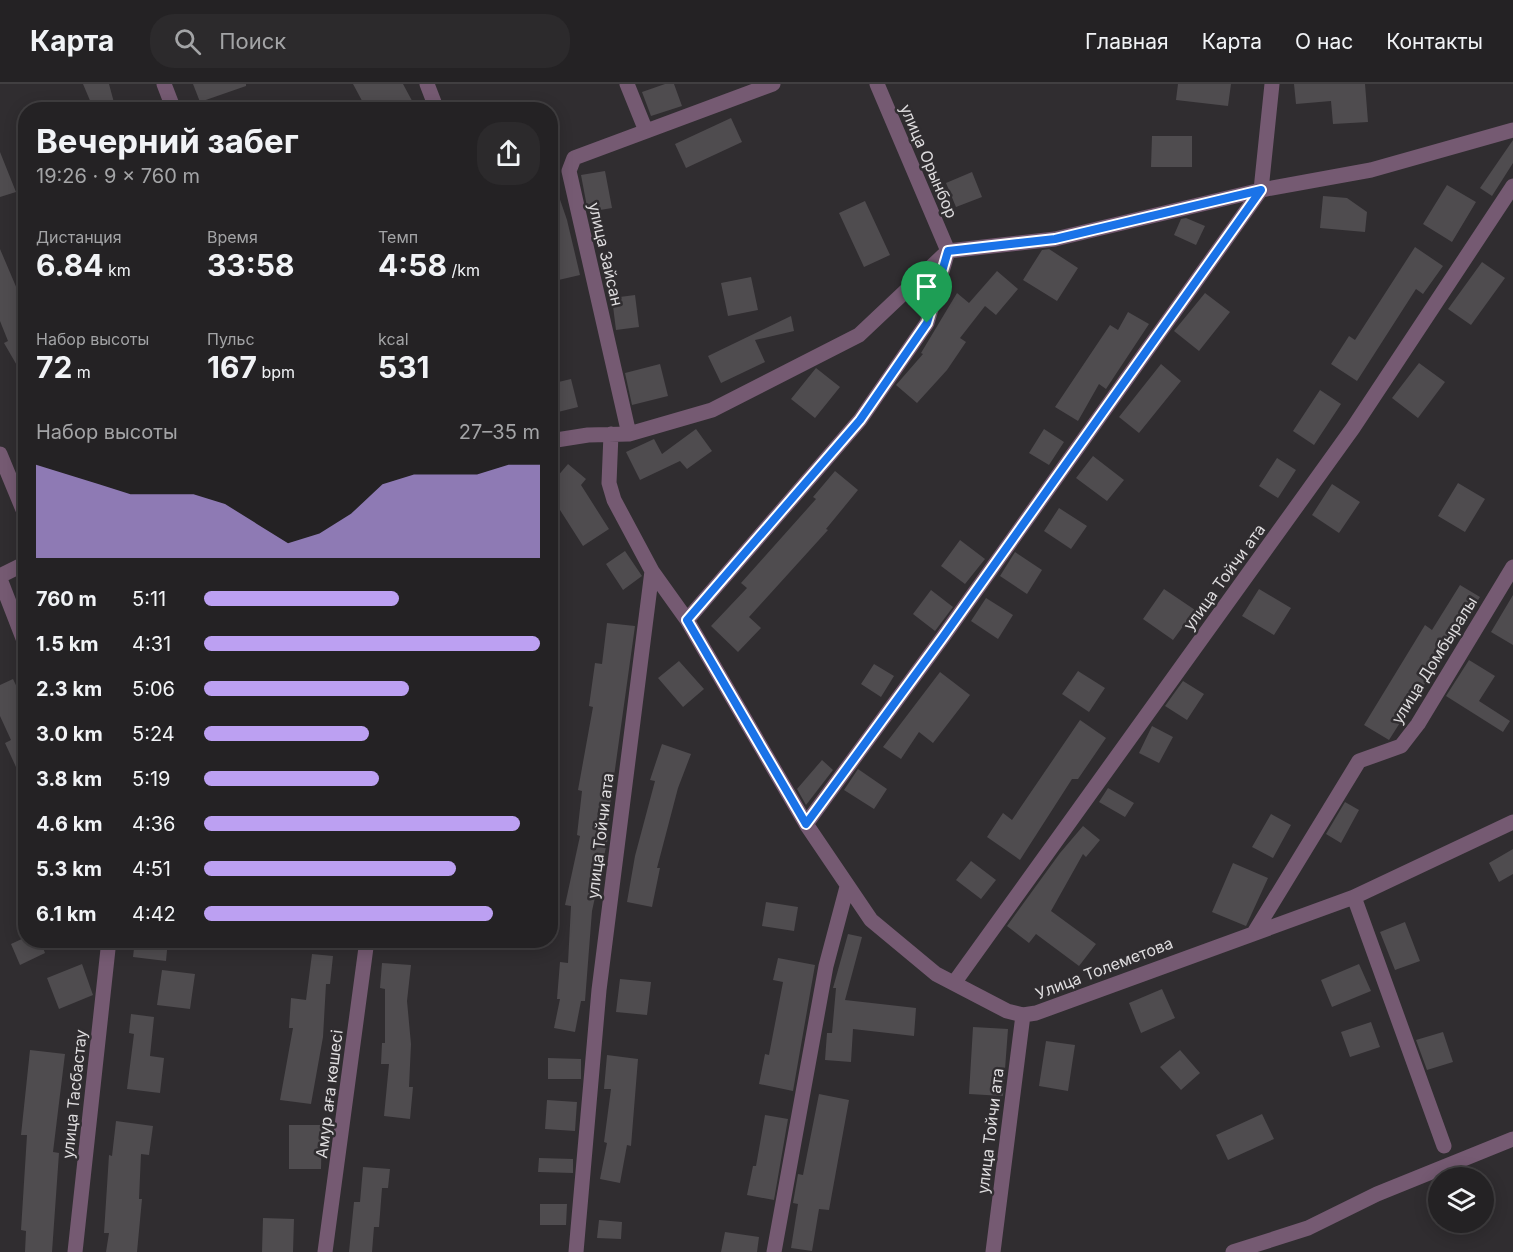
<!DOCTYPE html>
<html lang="ru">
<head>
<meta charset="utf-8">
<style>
	:root { --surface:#242224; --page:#2c2a2c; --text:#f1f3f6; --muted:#a3a4a6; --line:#413f41; --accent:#bca0f2 }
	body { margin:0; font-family:Inter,sans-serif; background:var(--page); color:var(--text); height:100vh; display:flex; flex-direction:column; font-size:22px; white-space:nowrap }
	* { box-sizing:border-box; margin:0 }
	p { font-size:20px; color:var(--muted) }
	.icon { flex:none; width:33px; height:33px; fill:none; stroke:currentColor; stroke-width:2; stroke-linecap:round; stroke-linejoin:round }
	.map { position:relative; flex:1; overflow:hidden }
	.sheet { position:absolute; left:18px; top:18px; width:540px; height:846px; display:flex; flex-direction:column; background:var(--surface); border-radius:24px; box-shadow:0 3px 15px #0003,0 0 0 2px var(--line) }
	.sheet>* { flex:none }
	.fabs { position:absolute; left:1428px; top:1083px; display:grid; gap:12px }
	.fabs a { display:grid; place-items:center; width:66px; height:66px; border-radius:50%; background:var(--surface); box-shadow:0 3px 15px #0003,0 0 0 2px var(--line); font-size:30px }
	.pin { position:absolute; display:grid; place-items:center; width:51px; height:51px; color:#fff; margin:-62px -26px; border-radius:50% 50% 50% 0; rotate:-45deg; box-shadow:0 0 6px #0007 }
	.pin .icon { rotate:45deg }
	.round { display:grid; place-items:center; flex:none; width:63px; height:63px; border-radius:24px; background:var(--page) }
	.overview { display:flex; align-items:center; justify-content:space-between; height:102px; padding:0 18px }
	h1 { font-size:33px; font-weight:700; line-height:45px }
	.figures { display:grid; grid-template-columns:repeat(3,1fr); gap:9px; height:102px; padding:6px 18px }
	.figures div { display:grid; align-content:center }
	.figures b { font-size:30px; font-weight:700 }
	.figures small { font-size:16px; font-weight:400 }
	.figures p { font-size:16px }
	.chart { height:168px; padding:12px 18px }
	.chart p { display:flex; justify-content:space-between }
	.chart svg { width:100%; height:108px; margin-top:6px; fill:var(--accent); opacity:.7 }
	ul { padding:0 18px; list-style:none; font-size:20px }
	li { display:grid; grid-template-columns:96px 72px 1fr; align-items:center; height:45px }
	li i { height:15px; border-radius:8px; background:var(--accent) }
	header { display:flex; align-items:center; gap:36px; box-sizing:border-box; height:84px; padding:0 30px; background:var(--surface); border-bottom:2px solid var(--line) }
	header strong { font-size:28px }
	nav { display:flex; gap:33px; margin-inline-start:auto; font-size:21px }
	.search { width:420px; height:54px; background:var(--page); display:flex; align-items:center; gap:15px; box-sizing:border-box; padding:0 21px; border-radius:24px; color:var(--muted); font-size:22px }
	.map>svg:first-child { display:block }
	.building { fill:#4f4c4f }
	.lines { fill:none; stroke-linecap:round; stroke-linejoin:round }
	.minor { stroke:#755a72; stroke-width:15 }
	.route-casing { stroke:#fff; stroke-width:12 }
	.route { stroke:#1a73e8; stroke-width:8 }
	.labels { text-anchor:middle; stroke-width:5; stroke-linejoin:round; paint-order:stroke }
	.street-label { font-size:16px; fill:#dedcde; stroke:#302d30 }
</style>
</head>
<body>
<header>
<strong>Карта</strong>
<div class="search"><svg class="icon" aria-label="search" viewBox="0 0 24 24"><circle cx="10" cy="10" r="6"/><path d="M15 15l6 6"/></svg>Поиск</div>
<nav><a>Главная</a><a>Карта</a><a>О нас</a><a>Контакты</a></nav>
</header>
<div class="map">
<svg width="1513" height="1168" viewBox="0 0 1513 1168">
	<rect width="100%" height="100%" fill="#302d30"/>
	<path class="building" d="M83 0H109L116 26H94Z
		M193 0H246V2L200 18Z
		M353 0H403L417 26H367Z
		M665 0H674L682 22 651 32 642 8Z
		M1178 0H1231L1228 22 1176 16Z
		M1294 0H1365L1368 38 1333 40 1331 17 1296 20Z
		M731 34 742 58 686 84 675 60Z
		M1152 52H1192V83H1151Z
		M1513 56V79L1492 112 1480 104Z
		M0 68 16 108 0 113Z
		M605 87 612 124 588 128 581 91Z
		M972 88 982 113 956 123 946 99Z
		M550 98H554L567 136 580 191 550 198Z
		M1447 101 1476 118 1452 158 1423 140Z
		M1323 112 1347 114 1367 128 1365 148 1320 144Z
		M865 117 890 171 864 183 839 129Z
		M1186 134 1205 142 1196 161 1174 151 1181 135Z
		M1415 163 1443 182 1423 210 1416 205 1357 297 1331 280 1349 252 1355 256Z
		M0 165 26 226V297L4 259 8 257 0 237Z
		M1049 165 1078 184 1057 217 1023 196 1042 166Z
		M1482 178 1505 194 1471 241 1448 225Z
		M997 187 1018 205 996 231 985 222 960 254 966 258 947 286 917 319 896 301 923 270 921 269 957 209 969 219Z
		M751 193 758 226 728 232 721 199Z
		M1205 209 1230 228 1199 267 1174 247Z
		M635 211 639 243 616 246 612 214Z
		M1128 228 1149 240 1106 305 1099 300 1078 337 1055 323 1110 241 1118 246Z
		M791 232 794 247 755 256 765 278 721 299 708 272Z
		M1419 279 1445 298 1418 334 1392 314Z
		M660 280 668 312 632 321 625 289Z
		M1161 280 1181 297 1139 349 1119 333Z
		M816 284 840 303 815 334 791 315Z
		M571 295 578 323 550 330V300Z
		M1320 306 1341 320 1314 361 1293 347Z
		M696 345 712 367 687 385 680 377 640 396 626 368 654 355 662 370Z
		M1044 345 1064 358 1049 381 1029 369Z
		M1093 372 1124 396 1107 417 1076 394Z
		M1277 374 1296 386 1278 414 1259 402Z
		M568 380 586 395 581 401 609 445 583 462 560 426 550 438V401Z
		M835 387 858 406 826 445 828 446 749 533 761 544 738 568 711 542 747 504 741 499 816 415 813 413Z
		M1458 399 1485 415 1465 448 1438 432Z
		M1332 400 1360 418 1339 449 1312 431Z
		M1059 424 1087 442 1071 465 1044 447Z
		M960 456 985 475 965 500 941 482Z
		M625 467 642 492 623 506 606 480Z
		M1015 468 1042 486 1027 510 1000 492Z
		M1460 501 1480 513 1389 656 1364 641 1425 541 1432 546Z
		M1164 505 1195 526 1173 556 1143 535Z
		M1259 505 1291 524 1274 551 1242 532Z
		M931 506 953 523 935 547 913 530Z
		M1513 511V561L1491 548Z
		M986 514 1013 531 998 555 971 537Z
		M607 539 635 542 610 721 608 754 592 827 585 917H581L575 948 554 944 560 915H557L560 878 568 879 571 822 565 821 580 752 577 751 582 707 578 706 593 623 589 622 595 579 602 580Z
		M1469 576 1495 592 1479 617 1510 637 1503 648 1446 612Z
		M679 577 704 605 683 623 658 594Z
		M874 580 894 592 881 613 861 600Z
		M1078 587 1105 604 1089 628 1062 610Z
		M940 588 970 611 933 659 919 648 901 675 883 663Z
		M13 595 26 622V679L16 683 5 659 11 656 0 632V601Z
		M1183 597 1204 610 1187 636 1165 622Z
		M1080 636 1106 654 1078 695H1072L1020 776 987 753 1003 729 1012 736Z
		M1152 642 1173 653 1159 679 1139 669Z
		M662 660 691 670 678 704 657 784H660L652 823 627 818 635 772 655 697 650 696Z
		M822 676 833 686 806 721 797 705Z
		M858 685 887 705 874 725 844 706Z
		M1108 704 1134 719 1125 733 1099 718Z
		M1345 718 1359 726 1341 759 1326 750Z
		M1271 730 1291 741 1273 774 1252 763Z
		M1083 742 1100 756 1086 773 1083 770 1051 827 1096 860 1079 882 1036 850 1029 859 1007 842 1060 769Z
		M1513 765V790L1499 798 1489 779Z
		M971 777 996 796 981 815 956 796Z
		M1233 779 1268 794 1246 842 1212 828Z
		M766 818 798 823 794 847 762 842Z
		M1405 838 1420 877 1395 886 1380 848Z
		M848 850 862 853 845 916 916 924 914 952 853 945 851 978 825 976 827 949H832L836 904H833Z
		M26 853V856H40L45 869 20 881 11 860Z
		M135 856H168L166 877 133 873Z
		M312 870 333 872 330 900H326L323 953 311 1020 280 1016 293 944H289L291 914 306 916Z
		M778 874 815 881 793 1007 759 1000 765 970 769 971 783 898 773 896Z
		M382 879 411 881 407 917 411 960 409 1003H413L410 1035 384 1032 389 980H381L382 959H385V905L380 904Z
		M82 880 93 911 59 925 47 894Z
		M1359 880 1371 907 1332 923 1321 896Z
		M162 886 195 890 190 925 157 921Z
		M620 895 651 898 647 931 616 928Z
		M1162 905 1175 934 1141 949 1129 919Z
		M131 930 154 933 150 972 164 974 160 1009 127 1005 134 950 129 949Z
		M1371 938 1380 963 1350 973 1341 948Z
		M973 943 1008 945 1003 1012 969 1010Z
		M1443 948 1453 978 1427 986 1416 956Z
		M1046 957 1075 961 1068 1007 1039 1002Z
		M30 966 65 970 53 1068 59 1069 52 1168H25L26 1147 21 1146 27 1051H21Z
		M1180 966 1200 989 1181 1006 1160 983Z
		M607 971 638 975 631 1062 627 1061 620 1099 600 1095 607 1059 604 1058 611 1005H604Z
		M548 974 581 975V995H548Z
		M819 1010 849 1016 829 1126 819 1125 812 1167 791 1164 798 1120 793 1119 798 1090 803 1091Z
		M547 1016 577 1018 575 1047 545 1045Z
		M1262 1030 1274 1055 1228 1076 1216 1051Z
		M765 1031 788 1035 774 1116 747 1111 753 1082H756Z
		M116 1037 153 1042 149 1071 141 1070 139 1115H142L137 1168H106L109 1149H104L109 1071 112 1072Z
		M289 1041H322L321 1085H289Z
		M539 1074 573 1075V1089L538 1088Z
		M363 1083 390 1085 388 1104H382L379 1143H374L372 1168H349L354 1118H360Z
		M540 1120H567L566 1141H540Z
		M263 1134 294 1135 293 1168H262Z
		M599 1136 622 1138 621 1155 597 1154Z
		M725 1148 759 1153 757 1168H721Z"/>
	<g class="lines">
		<path class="minor" d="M164 0 174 26
			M427 0 437 26
			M627 0 646 47
			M629 350 569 87 574 74 773 0
			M550 357 588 351 629 350 712 326 859 251 948 167 1055 155 1261 106 1371 86 1513 46
			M0 370 26 433
			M652 487 687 536 806 740 871 836 936 890 1007 927 1023 931 1036 929 1354 813 1513 738
			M0 492 26 479
			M0 495 26 562
			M687 536 860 336 927 239 948 167 877 0
			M806 740 943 553 1261 106 1272 0
			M1354 813 1444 1062
			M1254 849 1359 677 1401 662 1418 640 1513 483
			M954 899 1353 344 1513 102
			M75 1168 109 856
			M325 1168 367 856
			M576 1168 599 906 652 487 614 416 609 399 611 350
			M774 1168 826 882 847 803
			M993 1168 1023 931
			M1233 1168 1308 1144 1377 1110 1513 1055"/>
	</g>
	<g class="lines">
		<g class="route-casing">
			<path id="route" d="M1261 106 943 553 806 740 687 536 860 336 927 239 948 167 1055 155Z"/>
		</g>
		<use href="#route" class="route"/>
	</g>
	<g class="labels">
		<g class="street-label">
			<text transform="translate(929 77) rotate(67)" y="6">улица Орынбор</text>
			<text transform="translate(606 170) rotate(77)" y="6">улица Зайсан</text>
			<text transform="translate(1224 493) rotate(-54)" y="6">улица Тойчи ата</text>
			<text transform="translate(1434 576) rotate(-58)" y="6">улица Домбыралы</text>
			<text transform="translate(600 752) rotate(-83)" y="6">улица Тойчи ата</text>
			<text transform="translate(1104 884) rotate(-21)" y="6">Улица Толеметова</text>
			<text transform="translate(74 1010) rotate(-84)" y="6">улица Тасбастау</text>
			<text transform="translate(329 1010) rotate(-83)" y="6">Амур аға көшесі</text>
			<text transform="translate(990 1047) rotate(-83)" y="6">улица Тойчи ата</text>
		</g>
	</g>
</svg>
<div class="fabs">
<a><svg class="icon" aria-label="layers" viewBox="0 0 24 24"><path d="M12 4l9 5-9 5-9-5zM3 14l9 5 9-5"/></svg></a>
</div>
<div class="pin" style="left:927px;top:239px;background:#1e9e55"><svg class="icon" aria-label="arrive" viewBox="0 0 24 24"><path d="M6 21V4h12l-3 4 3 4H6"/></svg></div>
<section class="sheet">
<div class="overview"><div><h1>Вечерний забег</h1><p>19:26 · 9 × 760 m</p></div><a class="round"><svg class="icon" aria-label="share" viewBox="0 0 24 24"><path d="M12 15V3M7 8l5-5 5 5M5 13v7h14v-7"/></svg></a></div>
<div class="figures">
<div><p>Дистанция</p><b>6.84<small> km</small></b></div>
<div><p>Время</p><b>33:58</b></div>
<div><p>Темп</p><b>4:58<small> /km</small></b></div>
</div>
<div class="figures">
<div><p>Набор высоты</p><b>72<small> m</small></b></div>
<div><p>Пульс</p><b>167<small> bpm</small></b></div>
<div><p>kcal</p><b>531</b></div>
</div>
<div class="chart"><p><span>Набор высоты</span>27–35 m</p>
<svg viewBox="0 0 160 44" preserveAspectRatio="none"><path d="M0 44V6L10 10L20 14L30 18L40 18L50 18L60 22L70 30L80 38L90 34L100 26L110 14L120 10L130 10L140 10L150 6L160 6V44z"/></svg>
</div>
<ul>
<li><b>760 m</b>5:11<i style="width:58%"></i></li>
<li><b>1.5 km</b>4:31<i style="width:100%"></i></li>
<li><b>2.3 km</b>5:06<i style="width:61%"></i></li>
<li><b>3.0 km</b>5:24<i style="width:49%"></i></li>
<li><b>3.8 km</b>5:19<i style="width:52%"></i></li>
<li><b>4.6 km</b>4:36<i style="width:94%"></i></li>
<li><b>5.3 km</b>4:51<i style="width:75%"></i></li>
<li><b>6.1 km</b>4:42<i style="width:86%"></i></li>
</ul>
</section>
</div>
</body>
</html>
